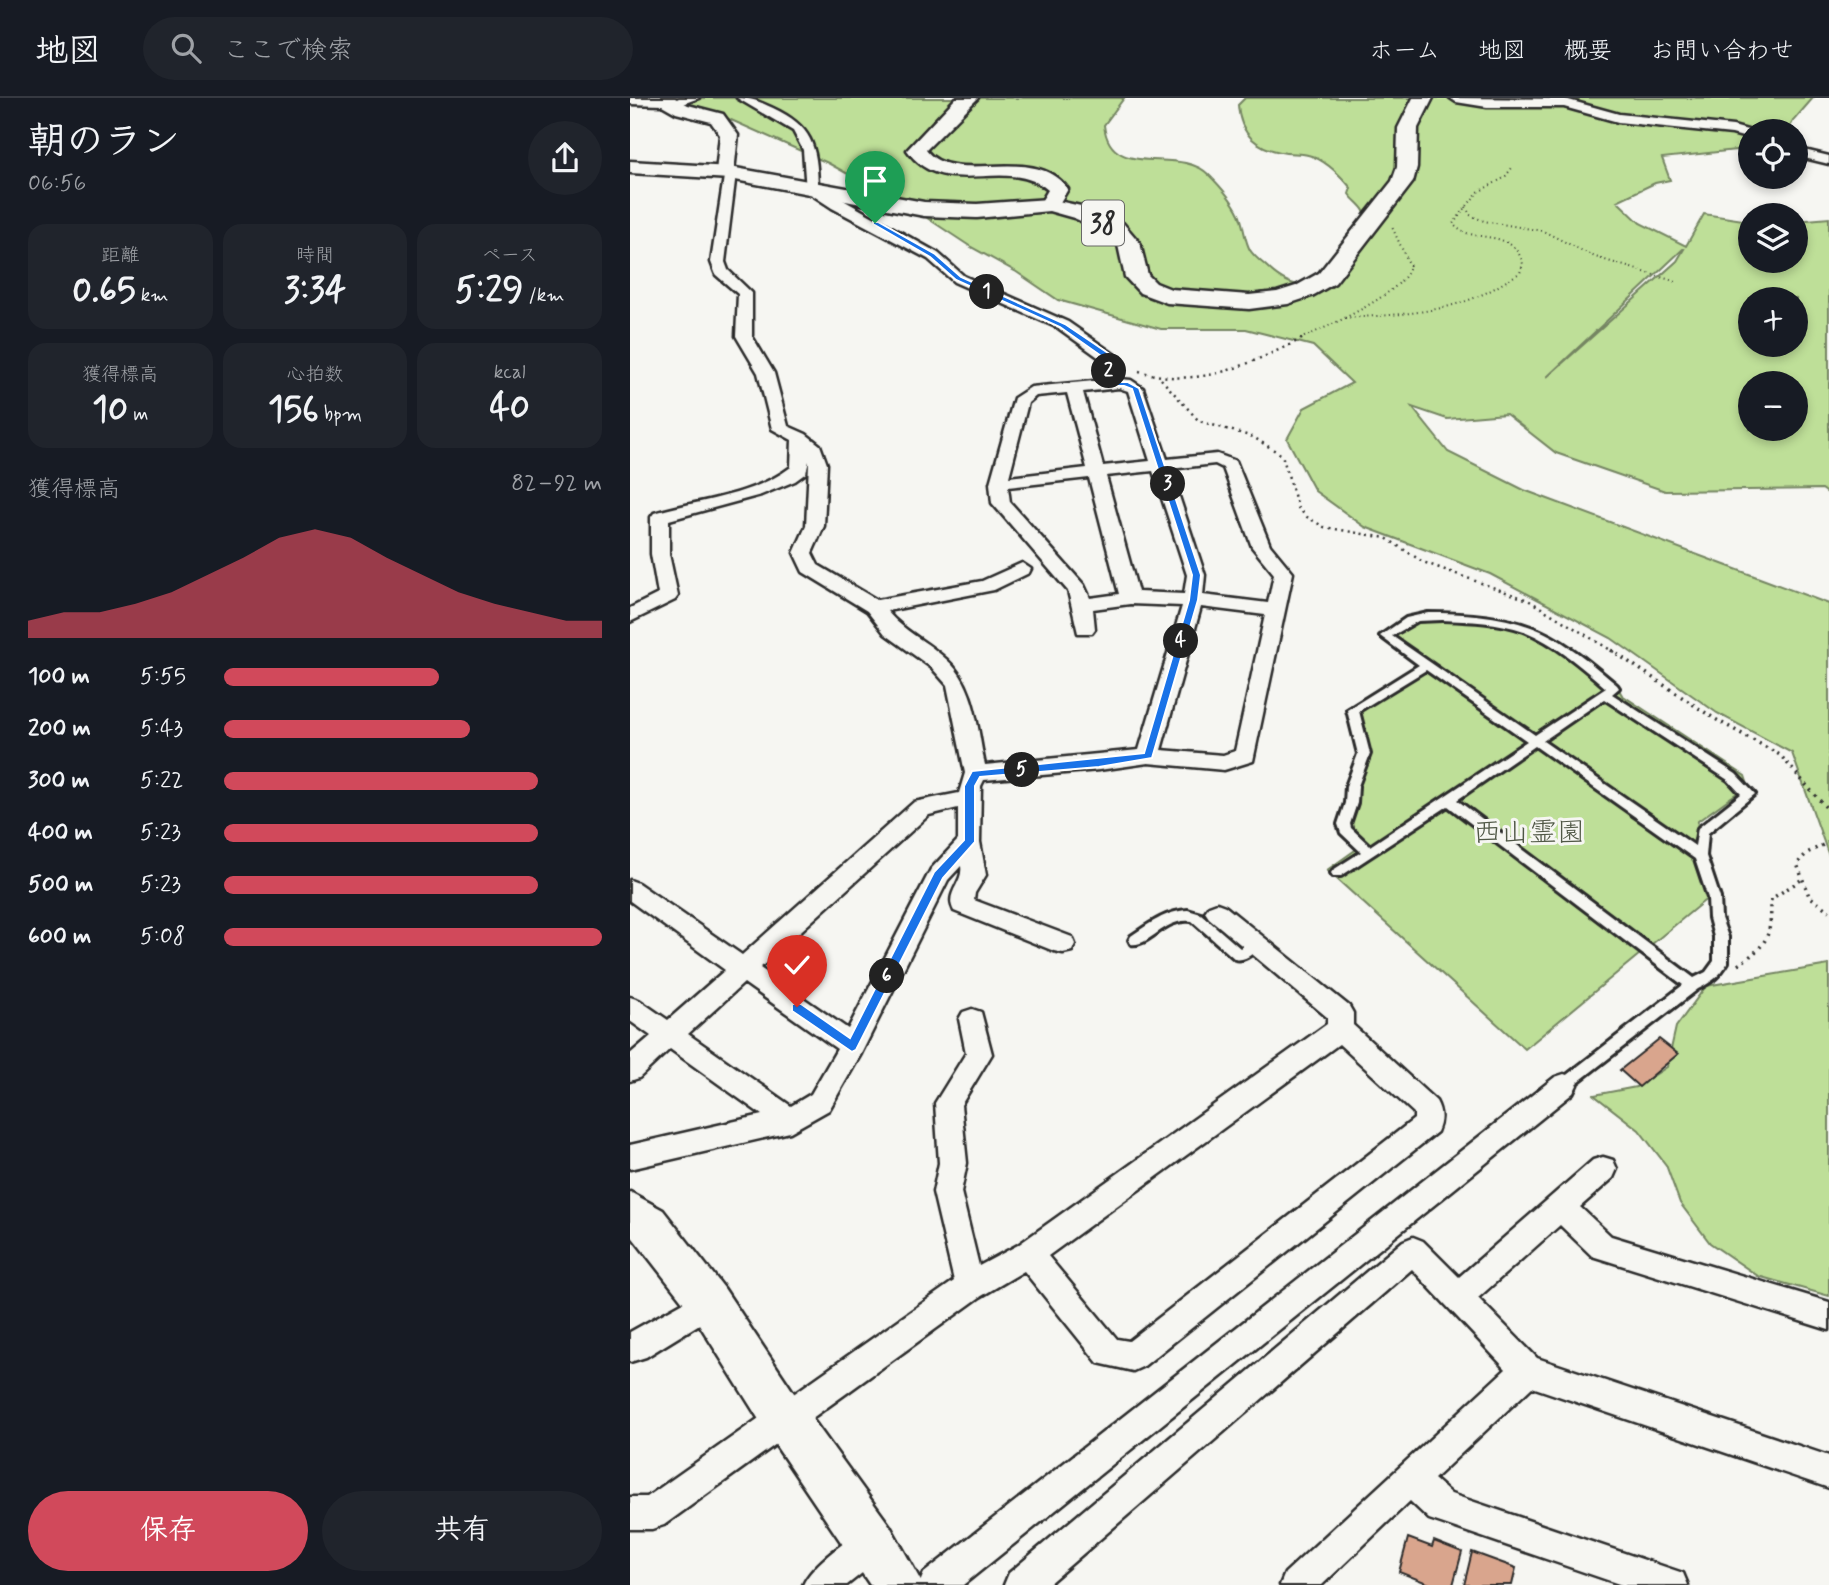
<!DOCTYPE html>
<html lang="ja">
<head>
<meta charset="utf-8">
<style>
	:root { --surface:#171b24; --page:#20242c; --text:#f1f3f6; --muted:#9ea1a6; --line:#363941; --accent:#d1495b }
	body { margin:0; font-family:Mynerve,"Klee One",sans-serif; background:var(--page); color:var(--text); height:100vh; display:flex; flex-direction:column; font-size:26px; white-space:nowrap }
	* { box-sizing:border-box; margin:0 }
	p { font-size:23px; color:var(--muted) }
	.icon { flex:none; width:38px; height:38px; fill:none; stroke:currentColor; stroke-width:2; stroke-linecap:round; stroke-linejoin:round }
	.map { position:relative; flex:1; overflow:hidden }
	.panel { display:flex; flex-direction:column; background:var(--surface); width:630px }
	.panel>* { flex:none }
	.fabs { position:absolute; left:1108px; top:21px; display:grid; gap:14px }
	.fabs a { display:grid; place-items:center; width:70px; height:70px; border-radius:50%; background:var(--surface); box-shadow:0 4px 10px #0003; font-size:35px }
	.pin { position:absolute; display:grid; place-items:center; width:60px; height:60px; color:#fff; margin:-72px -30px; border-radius:50% 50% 50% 0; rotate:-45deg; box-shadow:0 0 7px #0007 }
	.pin .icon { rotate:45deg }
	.km { position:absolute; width:35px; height:35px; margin:-18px; border-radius:50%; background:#222; color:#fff; font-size:19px; line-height:35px; text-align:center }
	.round { display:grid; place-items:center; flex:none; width:74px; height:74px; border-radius:37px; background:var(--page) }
	.overview { display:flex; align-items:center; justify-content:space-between; height:119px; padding:0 28px }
	h1 { font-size:38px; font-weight:800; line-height:52px }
	.figures { display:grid; grid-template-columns:repeat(3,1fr); gap:10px; height:119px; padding:7px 28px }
	.figures div { display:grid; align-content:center; border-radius:18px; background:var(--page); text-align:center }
	.figures b { font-size:35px; font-weight:800 }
	.figures small { font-size:19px; font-weight:400 }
	.figures p { font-size:19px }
	.chart { height:196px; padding:14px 28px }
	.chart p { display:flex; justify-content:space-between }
	.chart svg { width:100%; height:126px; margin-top:7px; fill:var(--accent); opacity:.7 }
	.button { display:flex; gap:14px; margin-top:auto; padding:14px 28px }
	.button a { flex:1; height:80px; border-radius:42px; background:var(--accent); color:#fff; font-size:28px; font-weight:800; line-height:80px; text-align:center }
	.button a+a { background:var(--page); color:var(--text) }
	ul { padding:0 28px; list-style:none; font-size:23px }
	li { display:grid; grid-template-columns:112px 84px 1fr; align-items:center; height:52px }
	li i { height:18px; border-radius:9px; background:var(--accent) }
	header { display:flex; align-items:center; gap:42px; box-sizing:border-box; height:98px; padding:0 35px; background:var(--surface); border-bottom:2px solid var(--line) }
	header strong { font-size:33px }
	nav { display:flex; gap:38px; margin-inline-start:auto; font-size:24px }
	.search { width:490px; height:63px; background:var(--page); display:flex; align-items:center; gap:18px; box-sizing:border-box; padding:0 24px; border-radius:38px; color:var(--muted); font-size:26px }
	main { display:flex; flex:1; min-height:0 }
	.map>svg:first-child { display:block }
	.green { fill:#bedf98; stroke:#748562; stroke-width:2; fill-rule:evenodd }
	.building { fill:#d9a58d; stroke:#2b2b2b; stroke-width:2 }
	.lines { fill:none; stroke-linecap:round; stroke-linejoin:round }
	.lane-casing { stroke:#2b2b2b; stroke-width:6 }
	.street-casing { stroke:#2b2b2b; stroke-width:5 }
	.secondary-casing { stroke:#2b2b2b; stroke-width:5 }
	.primary-casing { stroke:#2b2b2b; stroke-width:5 }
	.path-far2 { stroke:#2b2b2b; stroke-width:2; stroke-dasharray:1 3.5; stroke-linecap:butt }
	.path-far1 { stroke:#2b2b2b; stroke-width:2.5; stroke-dasharray:2 4.5; stroke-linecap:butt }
	.path { stroke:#2b2b2b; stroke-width:3.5; stroke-dasharray:2 5; stroke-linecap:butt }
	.lane { fill:#f6f6f2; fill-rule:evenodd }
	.street { fill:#f6f6f2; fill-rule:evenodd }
	.secondary { fill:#f6f6f2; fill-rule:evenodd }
	.primary { fill:#f6f6f2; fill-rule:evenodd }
	.route { fill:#1a73e8; stroke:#fff; stroke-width:2 }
	.labels { text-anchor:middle; stroke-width:6; stroke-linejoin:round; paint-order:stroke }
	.shield { fill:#f6f6f2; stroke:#686867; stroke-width:2 }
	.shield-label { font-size:26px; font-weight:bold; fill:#2b2b2b }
	.park-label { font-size:28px; fill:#505846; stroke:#f6f6f2 }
</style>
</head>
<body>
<header>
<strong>地図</strong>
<div class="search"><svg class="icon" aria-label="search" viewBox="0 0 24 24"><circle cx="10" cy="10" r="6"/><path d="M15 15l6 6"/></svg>ここで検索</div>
<nav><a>ホーム</a><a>地図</a><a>概要</a><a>お問い合わせ</a></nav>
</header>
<main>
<section class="panel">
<div class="overview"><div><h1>朝のラン</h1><p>06:56</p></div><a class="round"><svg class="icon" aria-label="share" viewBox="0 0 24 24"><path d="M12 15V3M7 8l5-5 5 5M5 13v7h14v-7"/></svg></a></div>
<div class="figures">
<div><p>距離</p><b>0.65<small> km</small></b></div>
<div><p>時間</p><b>3:34</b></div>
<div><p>ペース</p><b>5:29<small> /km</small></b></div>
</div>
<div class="figures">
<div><p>獲得標高</p><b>10<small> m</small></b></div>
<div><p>心拍数</p><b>156<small> bpm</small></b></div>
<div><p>kcal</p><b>40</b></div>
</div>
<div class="chart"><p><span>獲得標高</span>82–92 m</p>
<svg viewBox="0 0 160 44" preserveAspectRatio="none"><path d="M0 44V38L10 35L20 35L30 32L40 28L50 22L60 16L70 9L80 6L90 9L100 16L110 22L120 28L130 32L140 35L150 38L160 38V44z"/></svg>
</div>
<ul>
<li><b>100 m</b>5:55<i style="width:57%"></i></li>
<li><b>200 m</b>5:43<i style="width:65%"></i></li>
<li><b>300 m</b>5:22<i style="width:83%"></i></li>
<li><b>400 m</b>5:23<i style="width:83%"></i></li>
<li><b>500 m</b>5:23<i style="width:83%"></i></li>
<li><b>600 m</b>5:08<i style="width:100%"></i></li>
</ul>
<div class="button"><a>保存</a><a>共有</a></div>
</section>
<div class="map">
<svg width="1199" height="1487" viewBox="0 0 1199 1487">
	<rect width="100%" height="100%" fill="#f6f6f2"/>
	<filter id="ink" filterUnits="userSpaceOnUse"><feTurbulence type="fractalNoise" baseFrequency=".0143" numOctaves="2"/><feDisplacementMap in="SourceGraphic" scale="14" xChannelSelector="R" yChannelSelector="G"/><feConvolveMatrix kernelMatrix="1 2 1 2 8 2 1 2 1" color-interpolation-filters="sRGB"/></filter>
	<g filter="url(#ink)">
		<path class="green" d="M36 0H494L474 27C480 84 548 46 579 77 589 87 603 103 609 116 614 127 614 141 620 152 623 157 630 163 635 167 661 193 675 189 708 181 717 167 742 130 734 113 731 107 723 102 719 96L721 90C711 78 694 61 678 57 671 55 663 56 656 55 627 51 610 37 608 7L615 0H1183L1163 23 1158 33H1120V55L1106 52 1032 60 1040 82 1025 85 987 103 1010 125 1056 148 1074 116 1120 123V163H1166V123L1199 120V396L1192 391 1035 393 926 355 876 316 817 321 782 309 818 354 894 392 1199 506V758L1162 655 1087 615 981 540 860 476 735 429 685 393 657 341 674 310 722 285 683 248 616 231H531L428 202 385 173 341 149 291 116 198 65 74 10ZM1054 151 1047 163 917 279 1053 151ZM1120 201H1166V247H1120ZM1120 285H1166V331H1120Z
			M830 516 903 528 985 585 992 597 1115 678 1118 687 1068 723 1064 750 1079 799 895 951 697 772 728 750 709 734 729 656 716 611 792 568 749 537 788 517Z
			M1199 867V1198L1128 1178 1080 1145 1050 1105 1036 1067 1009 1032 964 997 1006 989 1037 969 1046 929 1076 888Z"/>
		<path class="building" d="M1029 941 1048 956 1009 989 990 972Z
			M778 1440 802 1449 804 1443 832 1454 823 1487H802L769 1474Z
			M842 1454 886 1470 882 1487H834Z"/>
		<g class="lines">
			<g class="lane-casing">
				<path id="lane" d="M798 515C832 515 869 517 901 529 933 540 962 566 987 587L989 590 982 596 1106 676 1125 696 1078 735 1076 758 1090 800 1091 820 1098 839V864C1090 878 1082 884 1068 891L939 991 934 993 929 991 927 987 929 983 1053 887 818 708 711 778H703L701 775 703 772 731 754 711 735 708 726 715 705 716 688 728 656 717 612 789 567 750 538 776 520ZM812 522C839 523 869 524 894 533 924 545 952 569 976 590L905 637 762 538 788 523ZM796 572 897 643 740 748 721 730 720 726 727 705 728 688 740 656 729 613ZM974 601 1098 682 1111 696 1068 730 1065 748 913 643ZM905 648 1065 761 1078 800 1079 820 1084 839V863L1076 874 1064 880 827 702Z
					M558 812 571 816 610 850 625 840 630 841 632 845C627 853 615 864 605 861L562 823C534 819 520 849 501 846L499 842 501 838C519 826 536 813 558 812Z"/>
			</g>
			<g class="street-casing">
				<path id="street" d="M49 0H69L44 9 38 5Z
					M107 0C122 0 130 4 143 10 182 28 187 48 188 88L308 155 334 178 438 224 484 256 490 281 501 282 513 290 537 361 587 356 606 363 640 447 663 475 623 663 594 672 518 665 469 672 354 682 351 688 350 744 356 777 345 795 344 802 442 839 445 846 442 853 433 855 424 853 324 813C314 795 334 785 331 768L318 782 231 956 199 1012 160 1034 0 1071V1047L132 1017 40 951 9 980 0 983V956L21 938 0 923V899L9 902 38 922 95 872 0 803V782L8 785 112 857 284 704 329 695 335 675 317 587 302 570 255 536 237 513 173 474 164 455 176 428 179 366V363L176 375 165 383 131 397 39 422V456L48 498 45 502 0 524V510L28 496 21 456V419L24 415C68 402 123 398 161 369L162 342 142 331 128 275 106 238 108 196 86 177 81 164 95 72 100 71 106 75 95 164 98 172 122 195V238L144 275 158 328 176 336 190 347 197 366 194 428 182 455 188 467 247 502 352 483 392 465 401 471 399 475 364 492 257 513C274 534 297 543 316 561 346 587 347 630 355 667L509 652 552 508 500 506 463 511 465 531 462 535H448L438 493 362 405 360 385 384 300 401 289 474 282 471 261 428 230 324 184 298 161 202 110 176 93 173 52 163 33ZM489 290 498 293 520 363 473 368 453 294ZM437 295 457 370 379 379 398 305 406 298ZM585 366 593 370 622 449 644 476 638 505 573 497 575 477 540 371ZM523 373 557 477 554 496 508 494 476 378ZM459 380 489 496 460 500 454 487 380 404 378 389ZM571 509 635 517 605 653 593 657 531 652ZM328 710V742L301 771 218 931 130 870 299 717ZM114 885 207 951 181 996 161 1008 58 936Z
					M820 0 935 1 989 16 1103 28 1121 33 1120 41 1102 36 988 24 934 9H857L826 4Z
					M1166 50 1199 58V66L1166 58Z
					M587 805 595 808 719 908 723 915V927L806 1003C812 1014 812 1023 807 1034L514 1268 503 1273 468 1265 394 1173 350 1199 34 1427 22 1431H0V1399H17L324 1183 303 1094 309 1065 305 1005 336 955 329 921 333 914 342 911 351 914 362 956 331 1007 337 1065 331 1094 349 1168 388 1147 697 926V919L579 820 575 814 579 808ZM709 946 784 1015V1021L499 1243 487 1241 418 1158Z
					M934 976 943 979 947 987 943 995 333 1487H289L294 1475 925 979Z
					M973 1059 983 1062 987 1071 983 1080 950 1109 981 1138 1199 1204V1232L962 1158 930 1127 848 1200 907 1260 1199 1358V1390L902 1289 804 1381 821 1396 1053 1475 1058 1487H992L811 1425 799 1421 780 1403 692 1487H650L655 1475 876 1271 782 1171 417 1487H374L379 1475 773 1143 783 1139 793 1143 829 1179 963 1062Z
					M79 1190 89 1194 94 1204 89 1214 16 1259 0 1264V1234Z
					M243 1428 255 1433 260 1445 255 1457 217 1487H173C182 1466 222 1437 243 1428Z"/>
			</g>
			<g class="secondary-casing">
				<path id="secondary" d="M0 0H45L58 7 93 16 108 37 104 74 102 78H88L86 74 90 37 81 24 46 15 32 7 0 6Z
					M326 0H348L296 52C325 90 403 43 438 91L426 111H412L409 107 418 92C375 56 314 105 277 52Z
					M0 1094 33 1112 94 1190 170 1304 260 1428 293 1487H240L138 1336 64 1218 0 1136Z"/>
			</g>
			<g class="primary-casing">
				<path id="primary" d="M783 0H803L788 30 787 69 783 84 705 185 682 198 658 206 619 211 537 205 510 195 495 179 488 147 477 135 444 120 419 113 347 120 294 118 100 81 0 75V63L100 69 294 104 347 106 419 101 460 110 493 125 510 145 518 177 526 185 541 191 619 197 647 194 666 188 689 175 762 83 767 69 768 30Z"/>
			</g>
			<path class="path-far2" d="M836 109 840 117 854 123 913 133 965 159 1047 184
				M715 220C760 217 810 216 851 197 865 191 877 182 890 175L893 166C882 127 842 148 823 126L848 94 874 80 882 70
				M670 241C694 230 776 195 780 168L762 129"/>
			<path class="path-far1" d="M509 273C572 292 618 266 674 240
				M531 281 569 323 623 339 652 357 668 410 677 419 694 429 756 440 793 464 898 502 984 554"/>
			<path class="path" d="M981 552 1085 621 1150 657 1199 713
				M1199 744 1177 755 1167 766 1179 798 1199 813
				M1108 867C1139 846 1141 838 1141 801L1171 782"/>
			<use href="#lane" class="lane"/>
			<use href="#street" class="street"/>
			<use href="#secondary" class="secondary"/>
			<use href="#primary" class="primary"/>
		</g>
	</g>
	<path class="route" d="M243 124H248L305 156 331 179 435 226 481 257 486 284H498L509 290 571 477 568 502 522 660 469 669 350 679 345 688V744L313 780 226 952 222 954 162 913V906H171L220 940 304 774 334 742V688L342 673 514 655 559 502 562 477 502 291 494 288H480L474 260 430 229 326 182 300 159 243 126Z"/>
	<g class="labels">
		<rect class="shield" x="452" y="102.5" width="42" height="45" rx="5"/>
		<g class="shield-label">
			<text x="473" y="134">38</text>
		</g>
		<g class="park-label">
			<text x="899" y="743">西山霊園</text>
		</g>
	</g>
</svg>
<div class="fabs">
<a><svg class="icon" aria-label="locate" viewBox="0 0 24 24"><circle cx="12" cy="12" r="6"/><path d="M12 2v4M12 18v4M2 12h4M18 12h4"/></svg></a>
<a><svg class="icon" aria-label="layers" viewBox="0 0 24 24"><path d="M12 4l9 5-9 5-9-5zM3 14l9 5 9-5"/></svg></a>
<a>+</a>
<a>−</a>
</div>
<div class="pin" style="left:245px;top:125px;background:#1e9e55"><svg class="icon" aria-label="arrive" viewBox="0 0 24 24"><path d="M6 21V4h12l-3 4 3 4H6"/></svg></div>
<div class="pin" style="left:167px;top:909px;background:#d93025"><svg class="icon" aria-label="check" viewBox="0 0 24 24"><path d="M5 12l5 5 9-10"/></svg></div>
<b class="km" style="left:357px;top:194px">1</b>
<b class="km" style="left:479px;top:273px">2</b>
<b class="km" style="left:538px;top:386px">3</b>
<b class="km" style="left:551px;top:543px">4</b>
<b class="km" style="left:392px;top:672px">5</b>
<b class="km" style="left:257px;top:878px">6</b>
</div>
</main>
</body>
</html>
